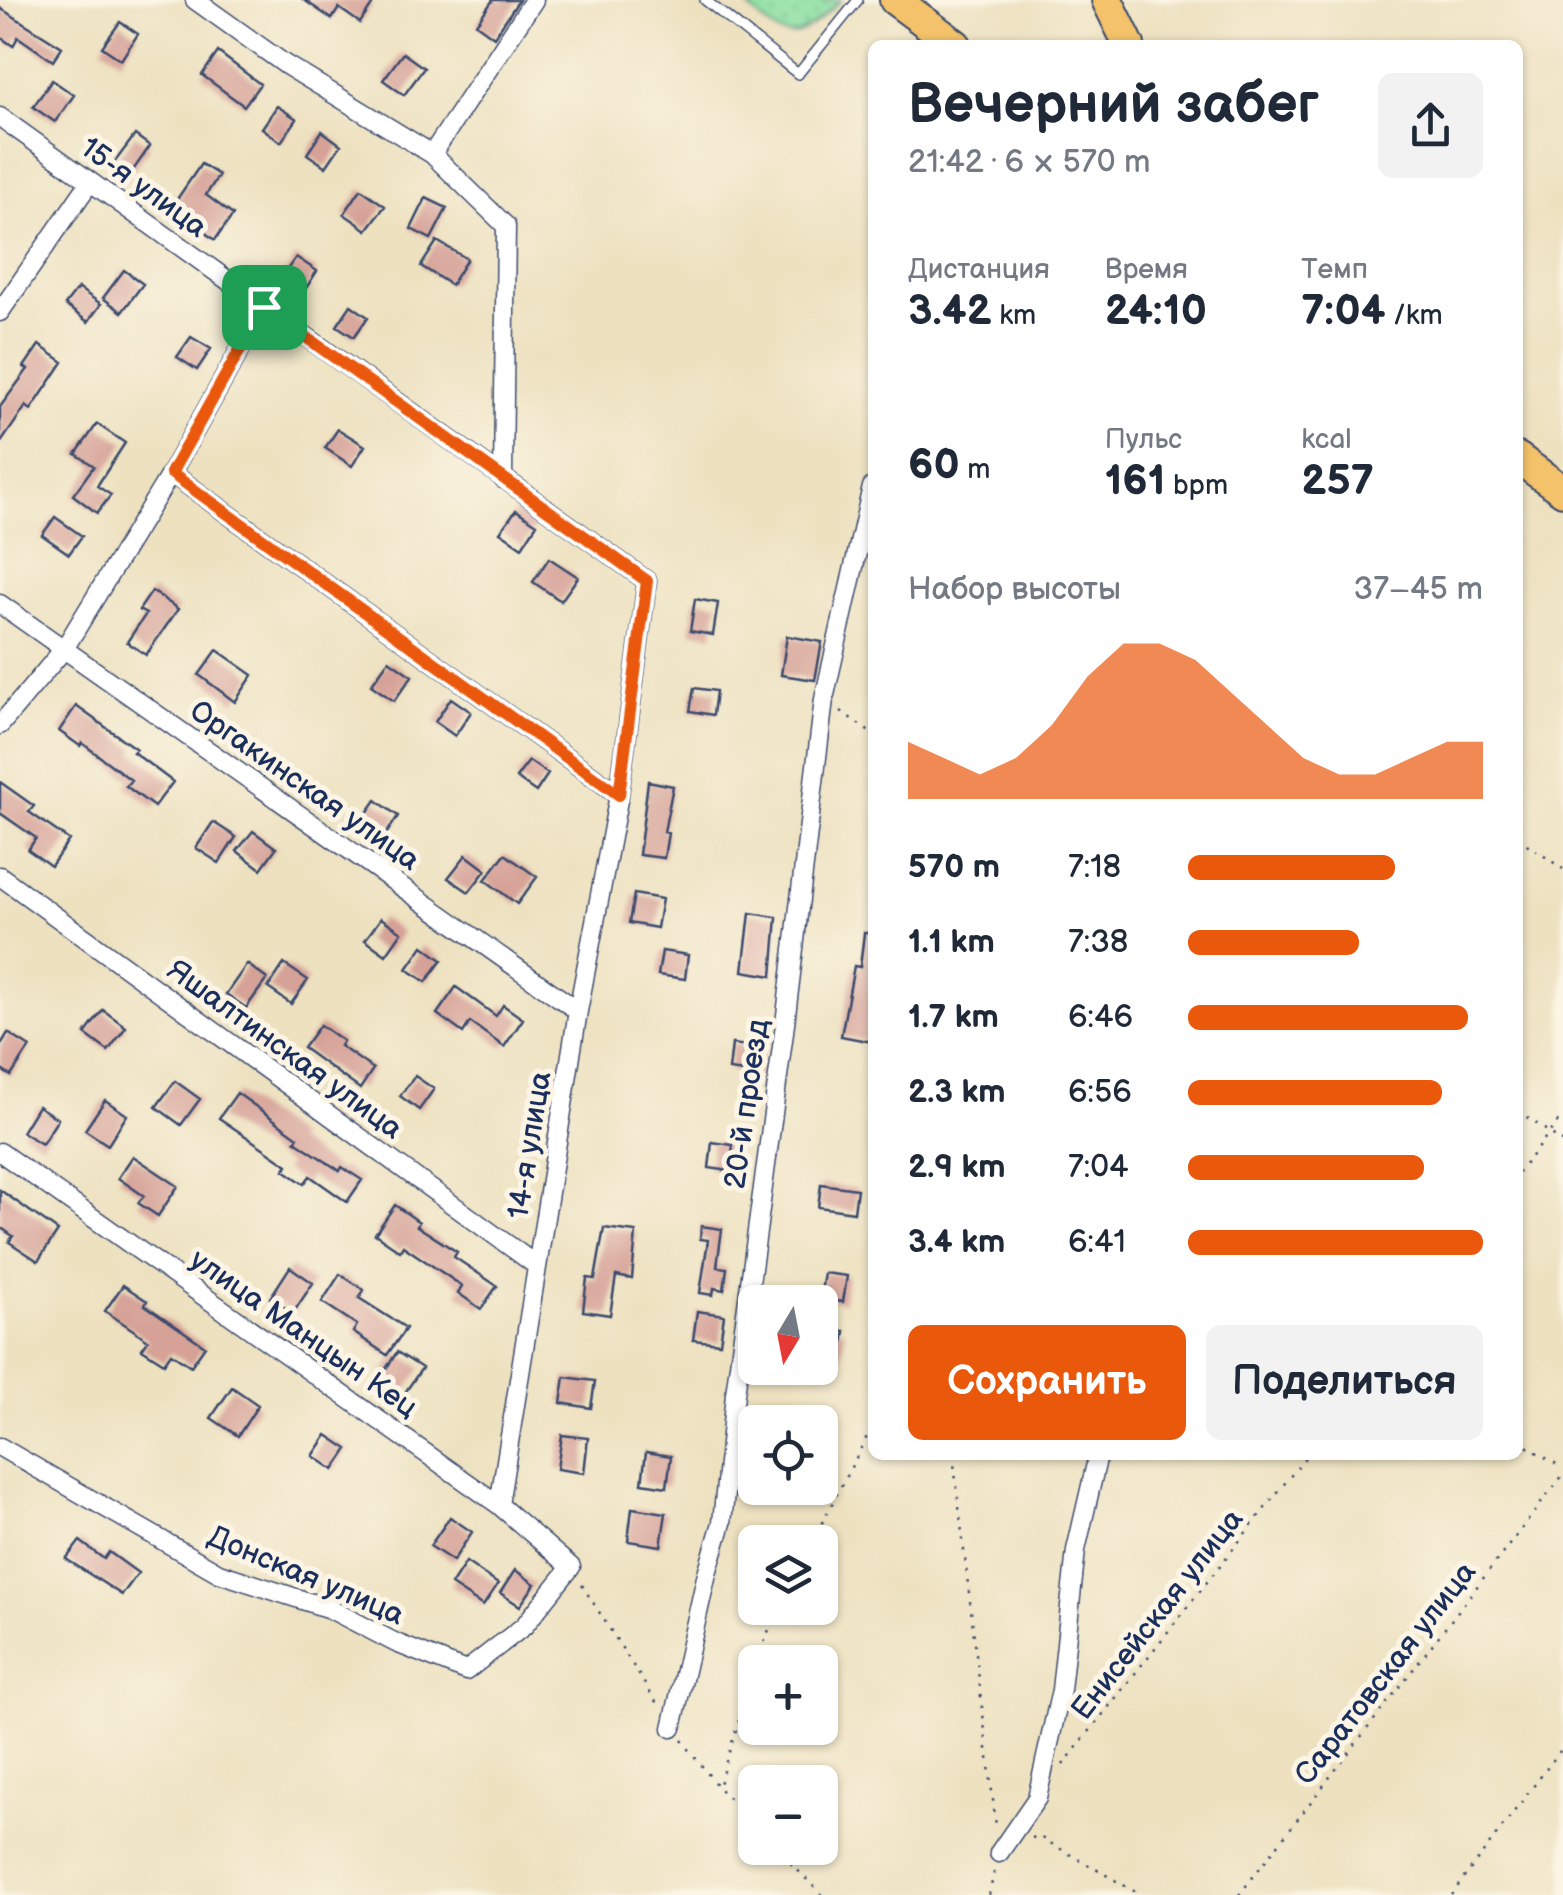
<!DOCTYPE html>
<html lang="ru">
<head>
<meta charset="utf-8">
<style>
	:root { --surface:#fff; --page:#f2f2f3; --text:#1f2937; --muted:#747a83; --accent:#ea580c }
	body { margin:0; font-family:"Balsamiq Sans",sans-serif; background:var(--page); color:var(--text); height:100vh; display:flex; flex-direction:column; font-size:38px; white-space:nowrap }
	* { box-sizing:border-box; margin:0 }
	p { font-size:32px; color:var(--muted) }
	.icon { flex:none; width:55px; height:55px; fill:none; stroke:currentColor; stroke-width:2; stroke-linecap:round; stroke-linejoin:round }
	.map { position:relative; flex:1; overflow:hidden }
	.details { position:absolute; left:868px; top:40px; width:655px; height:1420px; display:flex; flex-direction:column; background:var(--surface); border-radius:15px; box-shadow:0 2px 8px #0004 }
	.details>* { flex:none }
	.needle { width:65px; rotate:190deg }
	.controls { position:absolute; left:738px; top:1285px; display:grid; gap:20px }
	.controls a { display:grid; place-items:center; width:100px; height:100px; border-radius:15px; background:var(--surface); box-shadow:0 2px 8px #0004; font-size:50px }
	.pin { position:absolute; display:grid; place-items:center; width:85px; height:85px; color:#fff; margin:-42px; border-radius:20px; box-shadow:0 5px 15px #0006 }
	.round { display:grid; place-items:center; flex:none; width:105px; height:105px; border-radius:15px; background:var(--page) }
	.headline { display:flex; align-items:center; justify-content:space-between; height:170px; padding:0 40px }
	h1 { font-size:55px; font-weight:700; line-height:75px }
	.metrics { display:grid; grid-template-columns:repeat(3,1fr); gap:15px; height:170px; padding:10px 40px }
	.metrics div { display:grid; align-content:center }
	.metrics b { font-size:42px; font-weight:700 }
	.metrics small { font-size:28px; font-weight:400 }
	.metrics p { font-size:28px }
	.chart { height:280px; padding:20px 40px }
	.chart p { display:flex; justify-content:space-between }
	.chart svg { width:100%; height:180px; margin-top:10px; fill:var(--accent); opacity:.7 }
	.action { display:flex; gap:20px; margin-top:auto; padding:20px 40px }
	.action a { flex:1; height:115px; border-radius:15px; background:var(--accent); color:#fff; font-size:40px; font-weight:700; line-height:115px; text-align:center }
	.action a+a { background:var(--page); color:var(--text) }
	ul { padding:0 40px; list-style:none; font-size:32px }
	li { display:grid; grid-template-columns:160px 120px 1fr; align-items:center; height:75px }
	li i { height:25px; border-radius:12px; background:var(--accent) }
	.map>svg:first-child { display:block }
	.grass { fill:url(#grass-dots); stroke:#538880; stroke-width:2.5 }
	.building { fill:#d6a197 }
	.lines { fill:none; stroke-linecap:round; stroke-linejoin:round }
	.service-casing { stroke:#3a4a6d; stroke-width:12 }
	.minor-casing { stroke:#3a4a6d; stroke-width:21 }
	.trunk-casing { stroke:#3a4a6d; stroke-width:34 }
	.path { stroke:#3a4a6d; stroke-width:2.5; stroke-dasharray:2.5 8; stroke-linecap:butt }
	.service { stroke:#fff; stroke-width:9 }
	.minor { stroke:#fff; stroke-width:18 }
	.trunk { stroke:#f3c26a; stroke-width:30 }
	.route-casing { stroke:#fff; stroke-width:20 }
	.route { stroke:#ea580c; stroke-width:12 }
	.labels { text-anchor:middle; stroke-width:10; stroke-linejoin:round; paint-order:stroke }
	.street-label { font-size:30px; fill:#1b2f5e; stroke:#fcf5e5 }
</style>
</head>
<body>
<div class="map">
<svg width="1563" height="1895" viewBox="0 0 1563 1895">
	<defs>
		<pattern id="grass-dots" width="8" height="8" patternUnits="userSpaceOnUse" patternTransform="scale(2.5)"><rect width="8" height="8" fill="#8be0a2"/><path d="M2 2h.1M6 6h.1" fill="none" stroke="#77c08e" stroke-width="1.8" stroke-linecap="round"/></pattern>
	</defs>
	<rect width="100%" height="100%" fill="#fcf5e5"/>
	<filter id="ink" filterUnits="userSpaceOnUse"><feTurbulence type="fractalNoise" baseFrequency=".01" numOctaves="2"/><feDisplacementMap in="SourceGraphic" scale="20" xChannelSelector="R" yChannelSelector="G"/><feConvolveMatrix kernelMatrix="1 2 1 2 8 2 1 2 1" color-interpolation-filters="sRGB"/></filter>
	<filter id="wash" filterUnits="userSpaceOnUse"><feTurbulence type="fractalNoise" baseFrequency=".0048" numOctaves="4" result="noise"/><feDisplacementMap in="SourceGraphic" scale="40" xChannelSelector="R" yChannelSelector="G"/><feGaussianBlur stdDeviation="2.25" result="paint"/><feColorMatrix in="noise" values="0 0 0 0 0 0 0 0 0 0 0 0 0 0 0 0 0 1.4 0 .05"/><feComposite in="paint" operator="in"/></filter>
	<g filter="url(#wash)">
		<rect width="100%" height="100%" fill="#ede1c0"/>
		<path class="grass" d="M742 0H841C794 44 790 50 742 0Z"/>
		<g id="blocks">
			<path class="building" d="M304 0H365L372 5 360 23 339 8 332 19Z
				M493 0H519L494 37 476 24Z
				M0 8 62 47 53 61 18 37 13 46 0 37Z
				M120 22 138 34 121 60 102 47Z
				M218 52 260 84 244 106 202 75Z
				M403 53 424 68 404 95 383 80Z
				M52 80 74 95 55 122 33 107Z
				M277 106 297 119 281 142 262 128Z
				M322 131 341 145 326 167 307 154Z
				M135 135 150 146 127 179 111 167Z
				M201 164 219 175 206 195 233 215 215 240 171 208Z
				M361 189 385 206 367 230 344 214Z
				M426 198 447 208 431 239 411 229Z
				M437 241 467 259 451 285 421 266Z
				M296 257 317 271 301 296 279 281Z
				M124 270 143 284 122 312 103 298Z
				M78 288 101 304 88 322 65 305Z
				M351 305 368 317 354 337 337 326Z
				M191 337 211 349 197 370 177 357Z
				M39 345 63 362 31 410 26 406 0 444V407L28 369 24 367Z
				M97 424 125 443 97 486 111 495 97 513 73 495 94 466 76 454Z
				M338 429 365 446 352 466 325 448Z
				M516 510 537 524 522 547 500 532Z
				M55 517 82 536 69 554 42 535Z
				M549 558 578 577 561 601 533 582Z
				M152 591 178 609 146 655 127 642 146 614 139 610Z
				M695 599 718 603 713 635 690 631Z
				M787 636 822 642 815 680 781 675Z
				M217 650 253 675 235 702 199 675Z
				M389 660 412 676 394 701 371 685Z
				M694 688 716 691 713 715 690 711Z
				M451 698 471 712 455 736 435 722Z
				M76 706 136 749 133 752 173 782 154 807 126 786 131 780 82 743 80 746 59 731Z
				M529 761 548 774 536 792 516 778Z
				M648 781 673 786 664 832 668 833 664 858 639 855Z
				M0 782 34 806 29 812 69 840 51 866 28 850 36 838 0 813Z
				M376 800 398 816 385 836 362 820Z
				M213 822 236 837 219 863 196 848Z
				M253 831 276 848 261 869 237 851Z
				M505 854 537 877 517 904 485 880Z
				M466 855 486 870 469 892 448 878Z
				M634 894 662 899 657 928 629 923Z
				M750 913 777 917 772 976 743 971Z
				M381 918 402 932 386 955 365 940Z
				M864 933H872V1042L841 1036 854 966 860 967Z
				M423 946 442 960 426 982 407 969Z
				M662 951 688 955 685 979 658 975Z
				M247 964 267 979 246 1008 226 994Z
				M284 964 308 980 291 1004 268 988Z
				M456 987 496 1016 503 1005 523 1019 504 1047 470 1022 463 1033 437 1014Z
				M103 1010 126 1027 108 1051 85 1034Z
				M320 1025 343 1041 340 1046 373 1069 360 1089 303 1048Z
				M8 1033 30 1047 11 1076 0 1069V1046Z
				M732 1044 763 1048 760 1074 729 1070Z
				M415 1076 434 1089 419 1110 400 1096Z
				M175 1081 200 1099 181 1125 156 1107Z
				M237 1093 298 1137 295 1141 340 1171 342 1167 362 1180 347 1202 310 1176 304 1184 284 1170 288 1165 219 1118Z
				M105 1100 127 1115 108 1145 85 1130Z
				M38 1106 58 1119 42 1144 22 1132Z
				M712 1142 733 1145 730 1171 709 1168Z
				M133 1156 178 1186 158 1216 138 1203 144 1196 118 1178Z
				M821 1184 857 1189 854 1212 818 1207Z
				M0 1190 58 1231 38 1261 9 1242 13 1236 0 1227Z
				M395 1205 419 1222 417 1226 457 1252 454 1257 497 1286 481 1309 458 1293 462 1286 403 1246 400 1251 375 1234Z
				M701 1226 722 1229 717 1267 727 1268 724 1290 714 1288 713 1295 700 1293 708 1240 700 1239Z
				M604 1228 636 1232 632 1279 616 1276 610 1315 583 1311 587 1278 595 1279Z
				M290 1267 313 1283 293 1313 270 1298Z
				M824 1273 847 1276 843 1302 820 1299Z
				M340 1274 364 1290 359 1298 406 1328 387 1355 353 1332 357 1325 322 1302Z
				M123 1285 147 1301 145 1305 205 1346 191 1366 171 1353 164 1363 142 1349 148 1340 105 1311Z
				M697 1311 724 1315 720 1343 693 1340Z
				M820 1328 845 1331 841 1357 820 1354Z
				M397 1352 422 1368 404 1394 380 1378Z
				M565 1377 595 1381 591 1408 561 1403Z
				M232 1387 258 1405 238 1436 211 1418Z
				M327 1435 348 1449 334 1470 313 1456Z
				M562 1435 588 1438 584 1473 557 1469Z
				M646 1452 671 1456 667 1487 642 1483Z
				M632 1508 666 1513 661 1546 628 1541Z
				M450 1517 472 1532 453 1561 430 1546Z
				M80 1541 104 1559 109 1552 138 1573 122 1595 66 1559Z
				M466 1562 498 1584 483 1606 451 1585Z
				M515 1570 535 1584 520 1606 500 1593Z"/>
		</g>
	</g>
	<g filter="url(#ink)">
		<use href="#blocks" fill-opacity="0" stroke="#3a4a6d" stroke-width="2.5"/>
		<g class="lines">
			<g class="service-casing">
				<path id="service" d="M705 0 798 74 858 0"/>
			</g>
			<g class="minor-casing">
				<path id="minor" d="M195 0 286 65 432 154
					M0 117 647 581 619 795 578 1011 499 1505
					M0 312 90 182
					M171 473 619 795
					M503 479 506 226 432 154 534 0
					M0 604 578 1011
					M0 725 64 649 171 473 264 307
					M0 876 537 1266
					M0 1152 499 1505 571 1567 524 1626 466 1671 396 1643 330 1609 219 1573 0 1447
					M672 1728 707 1573 722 1523 735 1394 784 1032 824 699 872 487
					M999 1853 1037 1798 1061 1690 1076 1550 1098 1455"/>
			</g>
			<g class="trunk-casing">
				<path id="trunk" d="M895 0 956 45
					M1107 0 1129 45
					M1518 458 1563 491"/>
			</g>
			<path class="path" d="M841 711 872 734
				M1518 838 1563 869
				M1518 1111 1563 1142
				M1518 1173 1563 1115
				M1518 1441 1563 1468
				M953 1455 996 1826
				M812 1542 872 1427
				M582 1585 658 1705
				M757 1662 777 1608
				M755 1670 718 1787 755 1825
				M682 1740 718 1787
				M1063 1765 1307 1455
				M1032 1838 1038 1836 1141 1895
				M776 1848 822 1895
				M989 1895 995 1868
				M1239 1895 1563 1475
				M1451 1895 1563 1747"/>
			<use href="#service" class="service"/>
			<use href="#minor" class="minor"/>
			<use href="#trunk" class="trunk"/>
		</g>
	</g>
	<g class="lines" filter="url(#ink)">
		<g class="route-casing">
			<path id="route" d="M264 307 647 581 619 795 171 473Z"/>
		</g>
		<use href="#route" class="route"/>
	</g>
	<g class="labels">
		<g class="street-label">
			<text transform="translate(144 187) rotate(36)" y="10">15-я улица</text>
			<text transform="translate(305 785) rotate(35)" y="10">Оргакинская улица</text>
			<text transform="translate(285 1049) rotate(36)" y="10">Яшалтинская улица</text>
			<text transform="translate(746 1104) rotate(-82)" y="10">20-й проезд</text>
			<text transform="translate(529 1145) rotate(-81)" y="10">14-я улица</text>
			<text transform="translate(304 1333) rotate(35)" y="10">улица Манцын Кец</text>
			<text transform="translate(306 1575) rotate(23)" y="10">Донская улица</text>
			<text transform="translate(1157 1614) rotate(-52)" y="10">Енисейская улица</text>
			<text transform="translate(1385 1673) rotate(-52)" y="10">Саратовская улица</text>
		</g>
	</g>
</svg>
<div class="controls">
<a><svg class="needle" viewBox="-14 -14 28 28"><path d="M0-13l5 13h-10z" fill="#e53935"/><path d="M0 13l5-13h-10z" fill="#747a83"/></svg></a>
<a><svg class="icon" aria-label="locate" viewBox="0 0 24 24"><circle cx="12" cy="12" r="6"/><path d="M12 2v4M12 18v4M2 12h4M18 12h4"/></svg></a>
<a><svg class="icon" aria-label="layers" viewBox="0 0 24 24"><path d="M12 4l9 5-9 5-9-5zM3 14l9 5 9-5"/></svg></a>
<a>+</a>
<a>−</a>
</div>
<div class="pin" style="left:264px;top:307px;background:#1e9e55"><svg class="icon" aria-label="arrive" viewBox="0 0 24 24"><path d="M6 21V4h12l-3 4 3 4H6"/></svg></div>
<section class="details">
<div class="headline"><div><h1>Вечерний забег</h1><p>21:42 · 6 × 570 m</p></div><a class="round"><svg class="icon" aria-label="share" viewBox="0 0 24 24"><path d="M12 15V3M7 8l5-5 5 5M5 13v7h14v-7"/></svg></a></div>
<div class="metrics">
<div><p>Дистанция</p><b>3.42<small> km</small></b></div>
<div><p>Время</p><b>24:10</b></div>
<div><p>Темп</p><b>7:04<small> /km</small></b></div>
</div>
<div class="metrics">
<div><b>60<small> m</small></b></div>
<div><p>Пульс</p><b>161<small> bpm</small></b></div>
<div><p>kcal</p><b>257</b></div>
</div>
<div class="chart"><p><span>Набор высоты</span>37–45 m</p>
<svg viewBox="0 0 160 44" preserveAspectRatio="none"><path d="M0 44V30L10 34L20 38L30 34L40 26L50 14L60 6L70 6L80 10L90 18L100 26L110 34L120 38L130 38L140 34L150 30L160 30V44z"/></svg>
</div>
<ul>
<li><b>570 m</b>7:18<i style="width:70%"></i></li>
<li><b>1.1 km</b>7:38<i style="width:58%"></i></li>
<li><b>1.7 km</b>6:46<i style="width:95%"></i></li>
<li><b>2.3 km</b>6:56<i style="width:86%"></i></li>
<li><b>2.9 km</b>7:04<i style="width:80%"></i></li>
<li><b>3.4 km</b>6:41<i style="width:100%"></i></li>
</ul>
<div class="action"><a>Сохранить</a><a>Поделиться</a></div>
</section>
</div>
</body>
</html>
